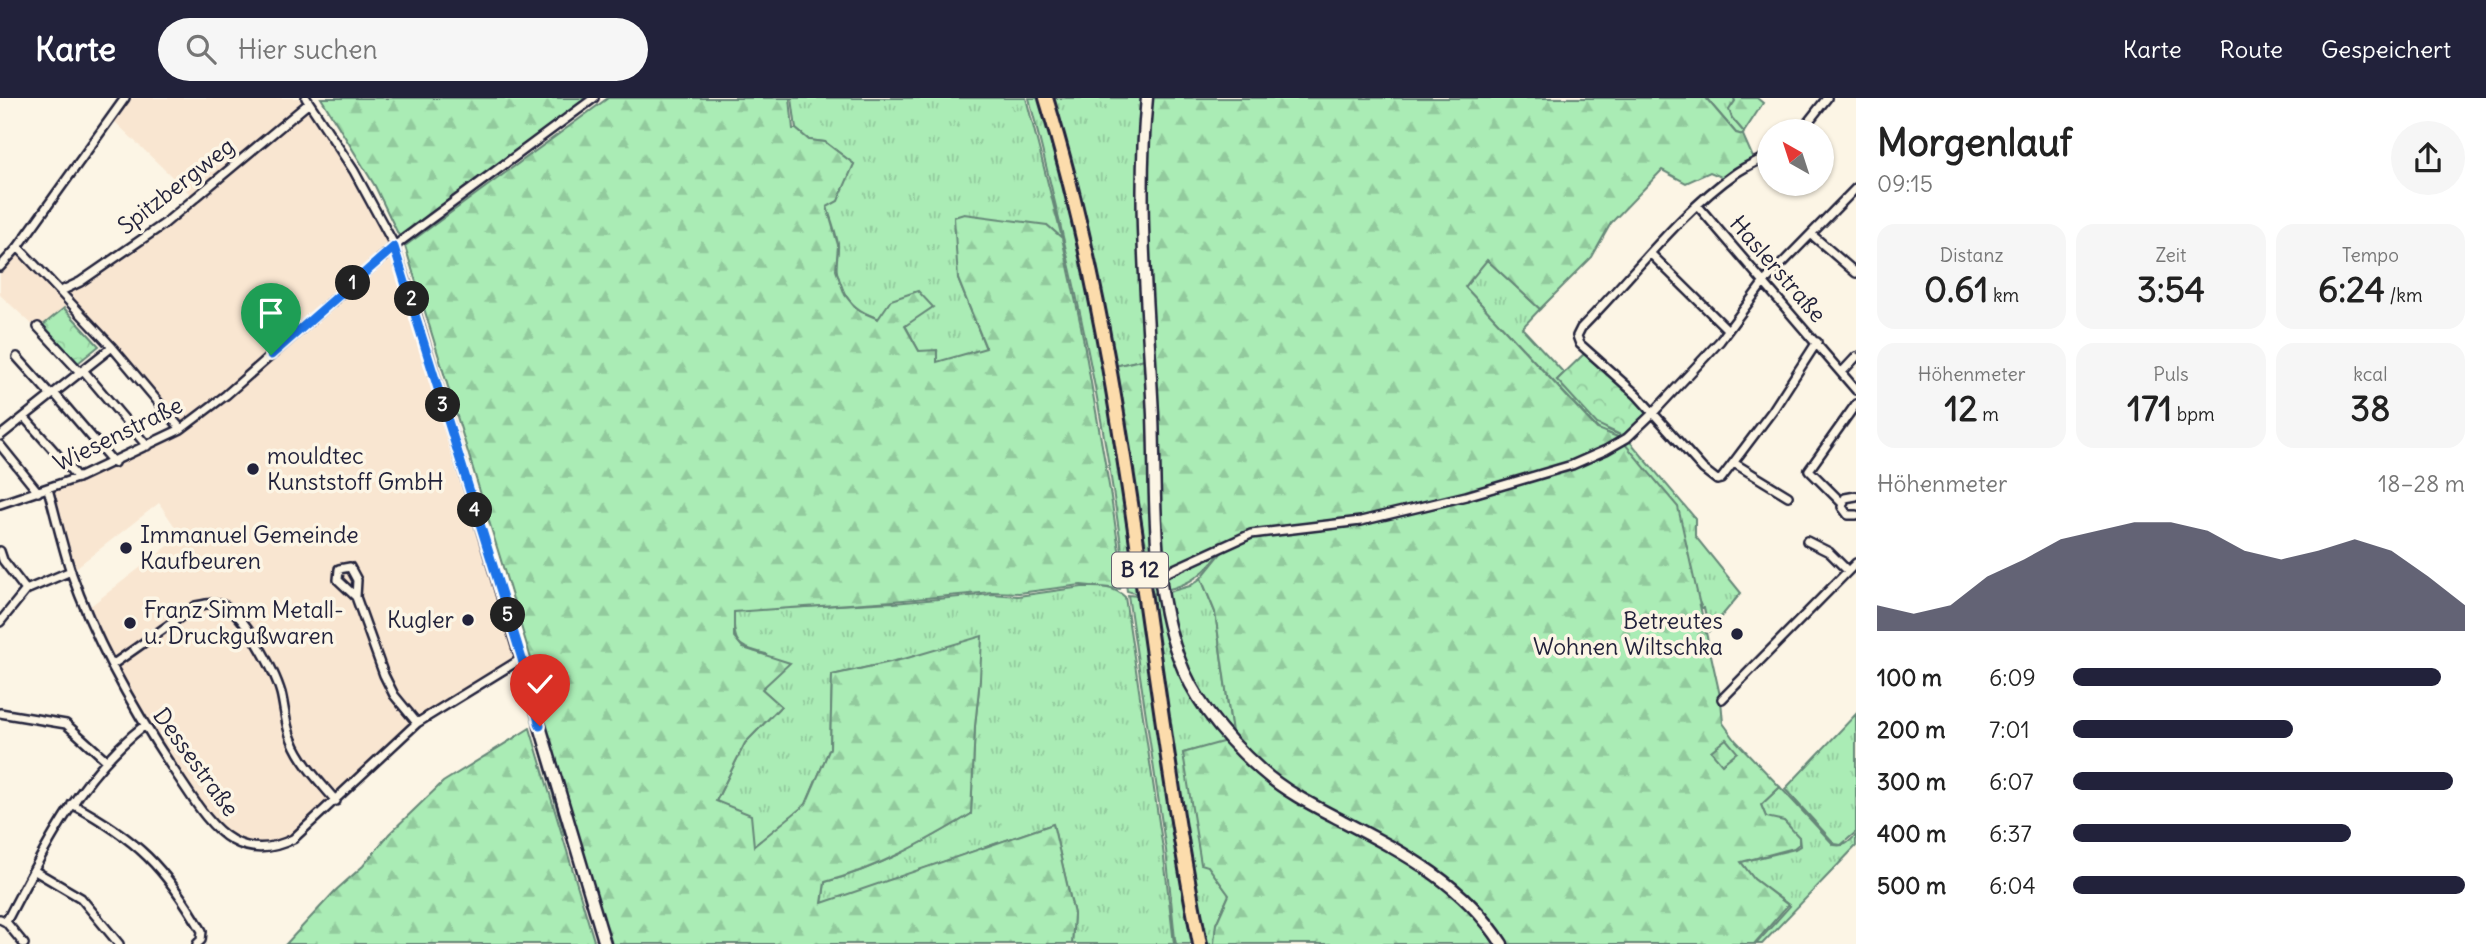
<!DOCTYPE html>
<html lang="de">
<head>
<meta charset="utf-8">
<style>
	:root { --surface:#fff; --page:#f6f6f6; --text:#222; --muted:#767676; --accent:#22223b }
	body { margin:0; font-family:Delius,sans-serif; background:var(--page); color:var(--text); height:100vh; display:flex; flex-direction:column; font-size:26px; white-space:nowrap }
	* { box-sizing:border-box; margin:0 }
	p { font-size:23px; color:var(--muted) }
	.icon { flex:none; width:38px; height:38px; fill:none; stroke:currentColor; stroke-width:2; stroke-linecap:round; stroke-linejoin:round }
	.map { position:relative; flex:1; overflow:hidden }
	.panel { display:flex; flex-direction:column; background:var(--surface); width:630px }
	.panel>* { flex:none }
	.needle { width:46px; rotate:321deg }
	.controls { position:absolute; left:1757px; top:21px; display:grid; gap:14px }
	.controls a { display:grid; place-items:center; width:77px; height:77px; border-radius:50%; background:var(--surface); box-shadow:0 2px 5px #0004; font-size:35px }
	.pin { position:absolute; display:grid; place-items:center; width:60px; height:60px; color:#fff; margin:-72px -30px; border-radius:50% 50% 50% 0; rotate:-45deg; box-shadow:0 0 7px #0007 }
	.pin .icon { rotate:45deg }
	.km { position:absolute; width:35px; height:35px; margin:-18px; border-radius:50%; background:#222; color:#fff; font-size:19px; line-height:35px; text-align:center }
	.round { display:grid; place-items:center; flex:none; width:74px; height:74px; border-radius:37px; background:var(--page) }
	.overview { display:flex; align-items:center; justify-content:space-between; height:119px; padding:0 21px }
	h1 { font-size:38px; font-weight:700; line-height:52px }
	.stats { display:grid; grid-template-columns:repeat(3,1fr); gap:10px; height:119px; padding:7px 21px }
	.stats div { display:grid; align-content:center; border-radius:18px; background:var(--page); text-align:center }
	.stats b { font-size:35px; font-weight:700 }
	.stats small { font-size:19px; font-weight:400 }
	.stats p { font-size:19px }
	.chart { height:196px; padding:14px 21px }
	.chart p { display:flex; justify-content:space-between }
	.chart svg { width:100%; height:126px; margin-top:7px; fill:var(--accent); opacity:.7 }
	ul { padding:0 21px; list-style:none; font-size:23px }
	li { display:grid; grid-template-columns:112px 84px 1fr; align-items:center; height:52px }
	li i { height:18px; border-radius:9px; background:var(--accent) }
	header { display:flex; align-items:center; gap:42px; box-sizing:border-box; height:98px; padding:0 35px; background:var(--accent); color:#fff }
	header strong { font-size:33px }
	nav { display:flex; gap:38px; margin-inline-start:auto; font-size:24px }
	.search { width:490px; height:63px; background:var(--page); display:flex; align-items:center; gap:18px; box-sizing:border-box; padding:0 24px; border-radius:38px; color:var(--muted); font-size:26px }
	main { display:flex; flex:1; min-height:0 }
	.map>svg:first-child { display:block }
	.built { fill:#f9e6d1 }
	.grass { fill:url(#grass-tufts); stroke:#668778; stroke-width:2 }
	.forest { fill:url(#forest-firs); stroke:#668778; stroke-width:2 }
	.cemetery { fill:url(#cemetery-stones); stroke:#668778; stroke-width:2 }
	.park { fill:url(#park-crowns); stroke:#668778; stroke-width:2 }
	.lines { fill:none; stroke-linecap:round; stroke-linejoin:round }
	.street-casing { stroke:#22223b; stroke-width:12 }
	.secondary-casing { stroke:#22223b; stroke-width:15 }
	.highway-casing { stroke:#22223b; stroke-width:18 }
	.street { stroke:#fcf5e5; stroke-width:7 }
	.secondary { stroke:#fcf5e5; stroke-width:10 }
	.highway { stroke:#fcdcac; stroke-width:12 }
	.route-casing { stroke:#fff; stroke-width:14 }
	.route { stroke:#1a73e8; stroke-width:9 }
	.poi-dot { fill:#22223b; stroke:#fcf5e5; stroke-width:2.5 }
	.labels { text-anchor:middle; stroke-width:7; stroke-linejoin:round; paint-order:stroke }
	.shield { fill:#fcf5e5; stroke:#63616e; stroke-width:2 }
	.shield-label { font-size:21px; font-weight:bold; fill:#22223b }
	.street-label { font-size:23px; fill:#22223b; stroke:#fcf5e5 }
	.poi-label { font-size:23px; fill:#22223b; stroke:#fcf5e5; text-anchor:start }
</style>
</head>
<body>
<header>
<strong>Karte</strong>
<div class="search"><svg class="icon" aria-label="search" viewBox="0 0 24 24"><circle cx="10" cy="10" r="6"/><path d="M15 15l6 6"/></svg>Hier suchen</div>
<nav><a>Karte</a><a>Route</a><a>Gespeichert</a></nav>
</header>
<main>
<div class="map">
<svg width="1856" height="846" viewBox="0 0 1856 846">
	<defs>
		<pattern id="grass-tufts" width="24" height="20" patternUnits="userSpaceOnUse" patternTransform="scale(1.75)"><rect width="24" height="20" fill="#aaecb5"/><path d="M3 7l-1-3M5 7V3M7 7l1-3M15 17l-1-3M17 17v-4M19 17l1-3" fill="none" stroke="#92ca9d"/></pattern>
		<pattern id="forest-firs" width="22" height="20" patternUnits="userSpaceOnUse" patternTransform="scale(1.75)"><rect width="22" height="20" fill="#aaecb5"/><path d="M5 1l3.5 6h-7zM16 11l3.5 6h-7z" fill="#92ca9d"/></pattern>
		<pattern id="cemetery-stones" width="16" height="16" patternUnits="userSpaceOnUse" patternTransform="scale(1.75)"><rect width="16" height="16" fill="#aaecb5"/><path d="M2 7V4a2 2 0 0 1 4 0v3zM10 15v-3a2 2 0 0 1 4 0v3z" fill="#92ca9d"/></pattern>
		<pattern id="park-crowns" width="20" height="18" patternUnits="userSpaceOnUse" patternTransform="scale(1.75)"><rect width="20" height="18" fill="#aaecb5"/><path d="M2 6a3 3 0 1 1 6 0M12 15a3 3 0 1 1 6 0" fill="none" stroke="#92ca9d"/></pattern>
	</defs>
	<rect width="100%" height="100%" fill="#fcf5e5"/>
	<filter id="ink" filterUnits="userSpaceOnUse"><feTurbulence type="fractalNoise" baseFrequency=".0143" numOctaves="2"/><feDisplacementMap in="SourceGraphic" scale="14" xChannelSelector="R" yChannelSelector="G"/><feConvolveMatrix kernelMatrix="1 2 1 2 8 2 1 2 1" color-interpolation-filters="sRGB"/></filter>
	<g filter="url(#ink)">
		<path class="built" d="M127 0H302L306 5 363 95 397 164 433 279 515 562 426 615 292 740 268 748 251 746 232 739 216 726 147 626 114 567 88 510 181 438 159 405 73 472 52 393 130 360 186 330 64 193 110 166 193 99 113 22Z
			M18 152 69 206 43 227 39 224 34 228 0 197V172Z"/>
		<path class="grass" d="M792 0H1026L1062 140 1047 127 958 181 986 251 937 265 919 253 905 227C870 219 845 214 837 174 835 165 839 155 838 146 836 134 831 121 827 109L854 66 825 44 809 42 796 31Z
			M1029 0H1039C1089 162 1112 330 1138 496L1127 493C1107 326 1071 163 1029 0Z
			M1052 0H1143L1145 261 1115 268 1078 95Z
			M1706 0H1734L1735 3 1730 12 1732 20 1744 34 1743 37 1736 35Z
			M1486 161 1540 211 1522 230 1564 275 1557 282 1608 332 1627 340 1695 420V438L1741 495 1709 533 1704 510H1702L1620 340 1598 331 1465 189Z
			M1222 452C1207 474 1190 487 1165 492L1164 482 1183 470Z
			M1201 480 1215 514 1233 642 1193 584 1180 556 1165 495 1190 488Z
			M1082 489C1097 489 1113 487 1125 499L1163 751 1174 846H1072L1074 816 1053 726 822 806 825 784C878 770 925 744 971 716L975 628 980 581 904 561 832 577 830 650 806 707 753 749 716 703 745 645 781 608 762 591 766 556C734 548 735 546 733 513L893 504 894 505 992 496 1018 498Z
			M1157 495C1167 540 1196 609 1226 644L1183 655 1208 768 1229 797 1216 826 1214 846H1207L1190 761 1151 497Z
			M1128 497 1138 498 1178 763 1193 846H1176L1175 841 1166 752Z
			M525 588 566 735 564 736 523 589Z
			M1856 616V734L1841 747 1835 746 1785 691Z
			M1780 689 1834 747C1845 749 1849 744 1856 737V748L1762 846H1756L1790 808 1754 781 1741 764 1795 751 1800 748 1799 739 1766 719 1761 707Z"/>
		<path class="forest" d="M321 0H589L399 138 375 88Z
			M608 0H790L793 31H796L809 42 825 44 854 66 838 103 827 109 838 147 836 172 845 197 857 212 878 221 891 202 918 193 933 209 905 228 919 253 937 252V264L986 250 958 181 954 119 964 116 1047 127 1062 140 1081 228 1110 393 1120 458 1123 485 1120 491 1081 487 1019 495 992 494 893 503 734 514V539L743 550 790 565 762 591 781 608 745 645 716 703 751 717 754 748 806 706 830 650 832 577 904 561 982 538 980 581 975 628 971 716C925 744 878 770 825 784L822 805 1053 726 1074 816 1072 846H610L542 623 532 586 537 584 532 564 405 148Z
			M1150 0H1706L1736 35 1743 37 1755 64 1726 81 1710 74 1686 85 1662 72 1611 125 1592 159 1540 211 1487 162 1465 189 1597 331 1620 340 1678 409 1721 602 1723 625 1736 643 1780 689 1761 707 1766 719 1784 723 1799 739V746L1794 750 1741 764 1754 781 1788 807 1754 846H1214L1216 826 1229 797 1208 768 1201 766 1183 655 1233 641 1215 514 1201 480 1227 448 1175 468 1163 461 1147 105 1146 50Z
			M1734 0H1757L1763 5 1744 34 1732 20 1729 12 1735 3Z
			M1145 261 1157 495 1151 496 1115 268Z
			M530 630 595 846H286L335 793 363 768 389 736 443 684Z"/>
		<path class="cemetery" d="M1726 641 1737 654 1722 666 1711 653Z"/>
		<path class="park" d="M64 210 99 248 78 265 43 227Z
			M1587 253 1653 315 1627 340 1597 326 1557 282Z"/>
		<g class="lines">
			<g class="street-casing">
				<path id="street" d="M306 0 354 73 392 143 411 199 540 628
					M1801 33 1827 0
					M1769 57C1758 63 1746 68 1736 75 1680 114 1630 181 1581 230L1577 238 1580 246 1637 297 1703 371 1717 382 1721 381 1773 312 1817 244
					M1698 108 1856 292
					M1811 136 1856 175
					M18 149 112 249 181 331
					M1651 156 1728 232
					M0 169 18 149 125 0
					M61 193 80 184 164 126 309 5
					M38 229 80 274
					M17 259 51 297
					M83 272 147 348
					M1842 274 1856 259
					M54 295 114 365
					M24 319 78 380
					M0 338 112 249
					M0 347 38 394
					M1734 365 1788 398
					M48 391C56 419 62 447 71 474 96 546 135 614 177 677 192 699 209 729 232 742 253 754 273 751 293 741L417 625 521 561
					M1856 398 1845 400 1842 409 1848 417H1856
					M1842 405 1809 372 1856 306
					M0 406 80 379 181 331 226 297 401 143 594 0
					M1807 443 1829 454 1848 473
					M0 453 3 462 26 492
					M1161 477 1251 436 1361 423 1466 398 1572 367 1606 352 1627 340 1653 315 1720 243 1764 184 1856 90
					M356 499 338 482 339 471 350 469 357 482 356 499 384 577 394 597 417 625
					M0 524 26 492 71 473
					M112 567 196 508C206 506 213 504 223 507 244 514 275 574 281 595 285 611 285 627 292 642 301 665 320 684 336 703
					M1722 601 1856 465
					M0 615 66 626 106 662
					M72 706C137 741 165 769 202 833L201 842 197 846
					M35 773 81 800 119 846
					M0 821 6 824 24 846
					M6 824C43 753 80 677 145 627"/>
			</g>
			<g class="secondary-casing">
				<path id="secondary" d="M1147 0C1136 104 1148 212 1153 317 1156 394 1151 484 1178 558 1194 603 1225 640 1261 672 1284 693 1314 708 1341 722 1404 755 1463 785 1502 846
					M540 628 605 846"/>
			</g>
			<g class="highway-casing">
				<path id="highway" d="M1046 0C1130 275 1144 565 1200 846"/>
			</g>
			<use href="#street" class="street"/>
			<use href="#secondary" class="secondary"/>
			<use href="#highway" class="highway"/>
		</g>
	</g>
	<g class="lines" filter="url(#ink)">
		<g class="route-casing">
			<path id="route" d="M271 257 394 149 522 561 540 628"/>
		</g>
		<use href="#route" class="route"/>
	</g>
	<g class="poi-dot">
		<circle cx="253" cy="371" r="7"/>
		<circle cx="126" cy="450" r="7"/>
		<circle cx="468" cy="522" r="7"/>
		<circle cx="130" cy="525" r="7"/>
		<circle cx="1737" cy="536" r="7"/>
	</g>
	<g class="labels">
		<rect class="shield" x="1112" y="454.5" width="56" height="35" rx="5"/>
		<g class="shield-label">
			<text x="1140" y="479">B 12</text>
		</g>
		<g class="street-label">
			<text transform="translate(176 88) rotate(-38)" y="8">Spitzbergweg</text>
			<text transform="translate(1778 171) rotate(49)" y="8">Haslerstraße</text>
			<text transform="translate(118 336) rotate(-26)" y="8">Wiesenstraße</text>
			<text transform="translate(196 664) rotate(54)" y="8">Dessestraße</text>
		</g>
		<g class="poi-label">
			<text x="267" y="366">mouldtec<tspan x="267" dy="26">Kunststoff GmbH</tspan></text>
			<text x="140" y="445">Immanuel Gemeinde<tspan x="140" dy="26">Kaufbeuren</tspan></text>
			<text x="144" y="520">Franz Simm Metall-<tspan x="144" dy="26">u. Druckgußwaren</tspan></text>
			<text x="454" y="530" text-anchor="end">Kugler</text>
			<text x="1723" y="531" text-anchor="end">Betreutes<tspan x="1723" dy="26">Wohnen Wiltschka</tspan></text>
		</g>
	</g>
</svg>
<div class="controls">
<a><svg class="needle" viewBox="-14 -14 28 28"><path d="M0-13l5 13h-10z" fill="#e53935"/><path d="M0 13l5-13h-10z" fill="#767676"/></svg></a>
</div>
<div class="pin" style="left:271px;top:257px;background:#1e9e55"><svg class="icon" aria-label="arrive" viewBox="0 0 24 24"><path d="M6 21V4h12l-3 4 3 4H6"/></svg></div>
<div class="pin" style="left:540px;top:628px;background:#d93025"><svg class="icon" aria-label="check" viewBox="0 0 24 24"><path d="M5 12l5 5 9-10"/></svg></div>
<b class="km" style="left:353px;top:185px">1</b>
<b class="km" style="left:412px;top:201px">2</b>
<b class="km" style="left:443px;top:307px">3</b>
<b class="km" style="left:475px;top:412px">4</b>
<b class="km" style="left:508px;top:517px">5</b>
</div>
<section class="panel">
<div class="overview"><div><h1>Morgenlauf</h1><p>09:15</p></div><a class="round"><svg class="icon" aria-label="share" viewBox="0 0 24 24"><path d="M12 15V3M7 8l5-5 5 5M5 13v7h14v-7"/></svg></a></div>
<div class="stats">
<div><p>Distanz</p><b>0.61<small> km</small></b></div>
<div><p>Zeit</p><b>3:54</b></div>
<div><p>Tempo</p><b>6:24<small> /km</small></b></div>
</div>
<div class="stats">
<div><p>Höhenmeter</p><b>12<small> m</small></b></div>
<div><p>Puls</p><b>171<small> bpm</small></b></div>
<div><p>kcal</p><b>38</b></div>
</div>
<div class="chart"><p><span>Höhenmeter</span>18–28 m</p>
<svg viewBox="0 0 160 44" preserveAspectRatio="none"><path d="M0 44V35L10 38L20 35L30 25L40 19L50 12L60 9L70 6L80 6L90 9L100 16L110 19L120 16L130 12L140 16L150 25L160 35V44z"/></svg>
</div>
<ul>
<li><b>100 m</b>6:09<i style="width:94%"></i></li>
<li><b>200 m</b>7:01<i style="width:56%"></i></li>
<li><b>300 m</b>6:07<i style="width:97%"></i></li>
<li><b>400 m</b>6:37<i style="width:71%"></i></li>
<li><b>500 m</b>6:04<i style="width:100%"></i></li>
</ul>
</section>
</main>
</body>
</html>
